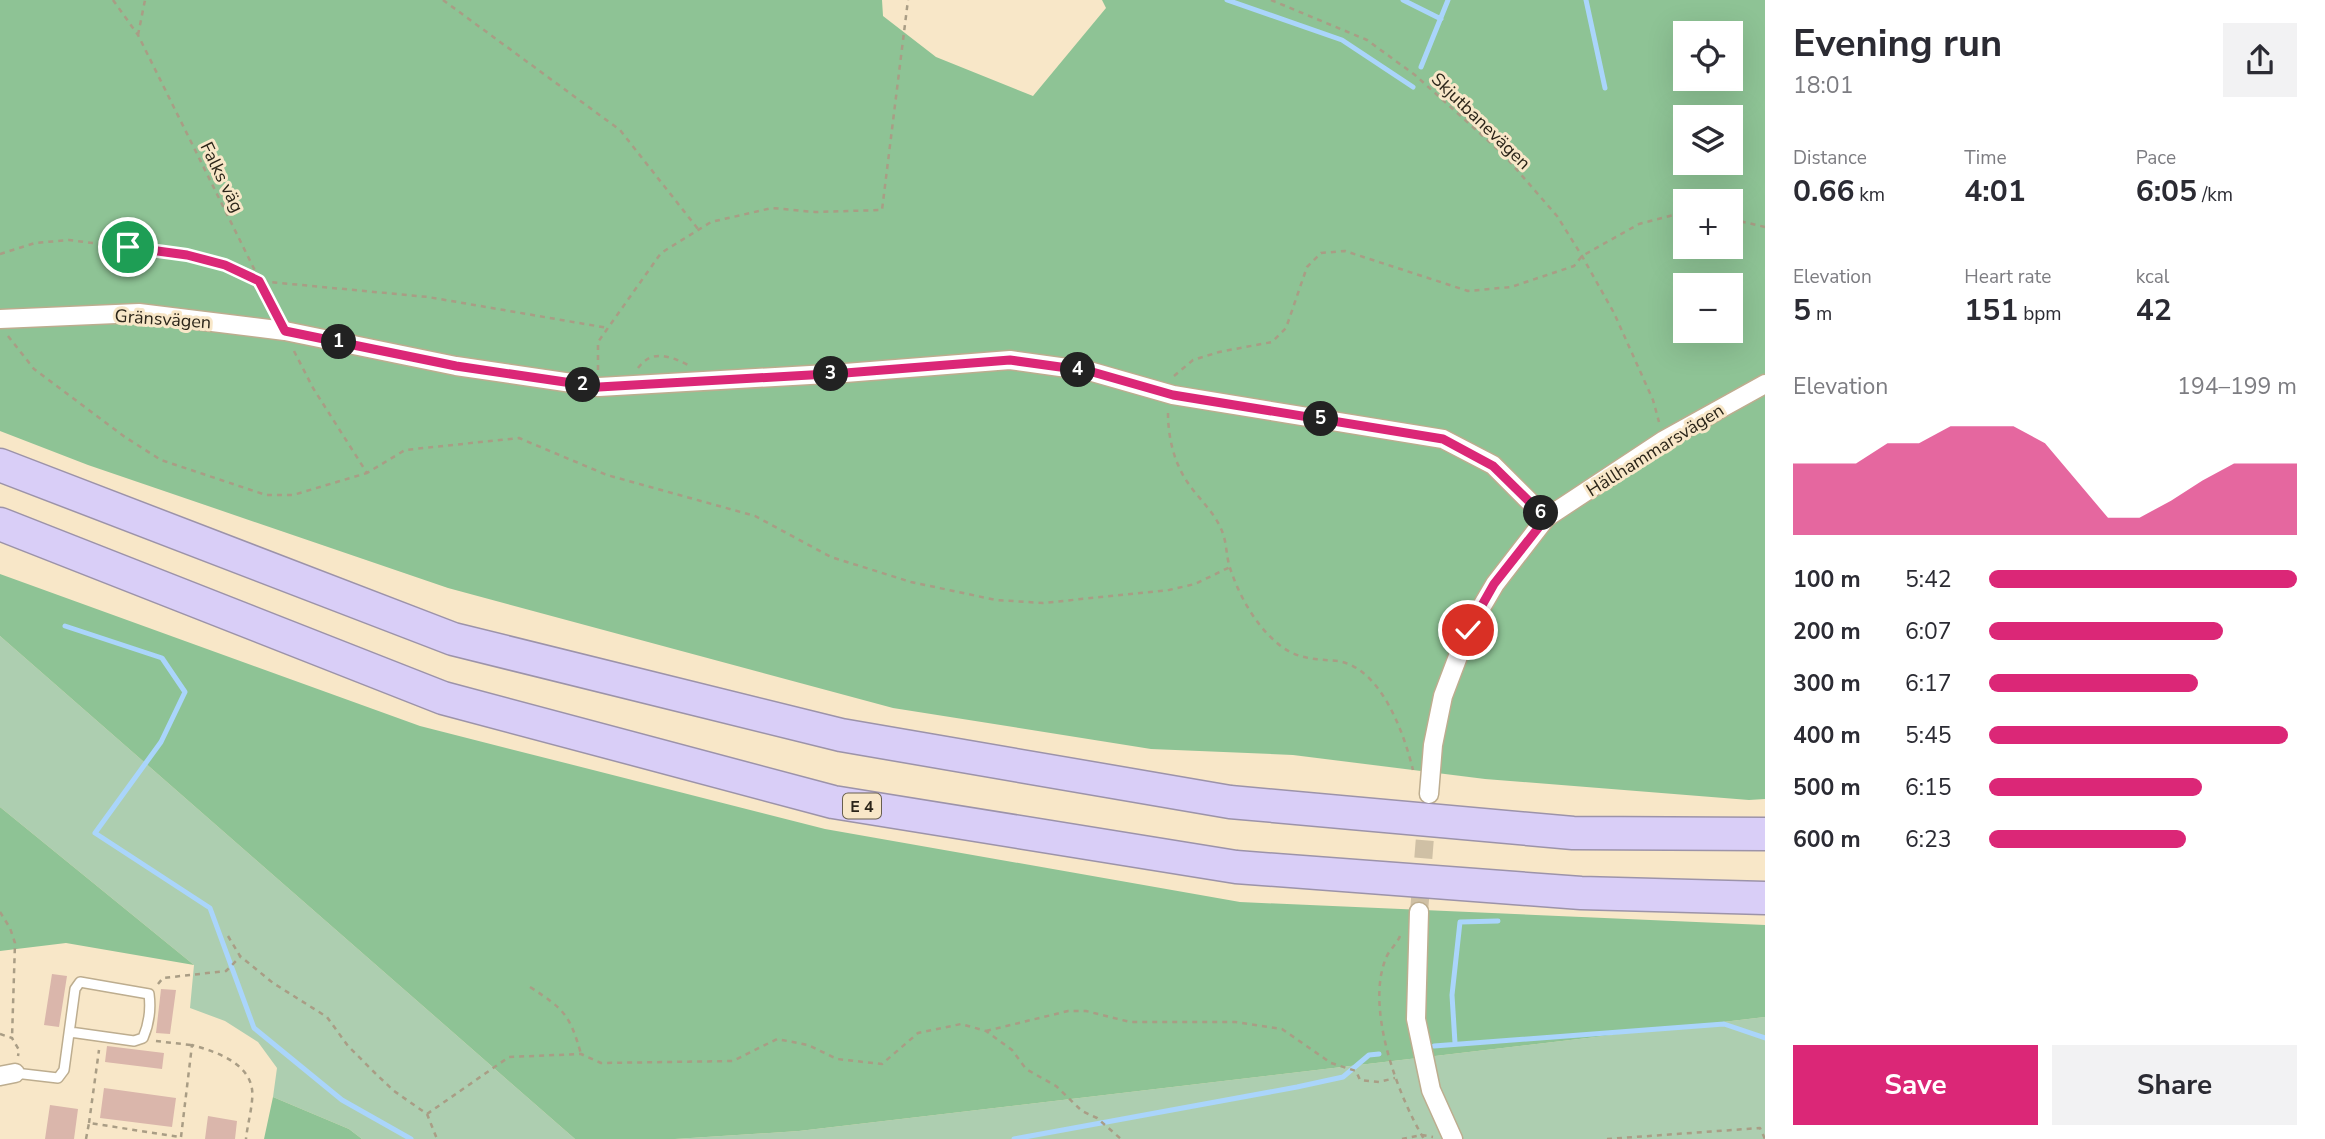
<!DOCTYPE html>
<html lang="en">
<head>
<meta charset="utf-8">
<style>
	:root { --surface:#fff; --page:#f2f2f3; --text:#2b2b33; --muted:#7c7c81; --accent:#db2777 }
	body { margin:0; font-family:"Nunito Sans",sans-serif; background:var(--page); color:var(--text); height:100vh; display:flex; flex-direction:column; font-size:26px; white-space:nowrap }
	* { box-sizing:border-box; margin:0 }
	p { font-size:23px; color:var(--muted) }
	.icon { flex:none; width:38px; height:38px; fill:none; stroke:currentColor; stroke-width:2; stroke-linecap:round; stroke-linejoin:round }
	.map { position:relative; flex:1; overflow:hidden }
	.sheet { display:flex; flex-direction:column; background:var(--surface); width:560px }
	.sheet>* { flex:none }
	.fabs { position:absolute; left:1673px; top:21px; display:grid; gap:14px }
	.fabs a { display:grid; place-items:center; width:70px; height:70px; border-radius:0px; background:var(--surface); box-shadow:0 7px 28px #0002; font-size:35px }
	.pin { position:absolute; display:grid; place-items:center; width:60px; height:60px; color:#fff; margin:-30px; border:4px solid #fff; border-radius:50%; box-shadow:0 2px 7px #0007 }
	.km { position:absolute; width:35px; height:35px; margin:-18px; border-radius:50%; background:#222; color:#fff; font-size:19px; line-height:35px; text-align:center }
	.round { display:grid; place-items:center; flex:none; width:74px; height:74px; border-radius:0px; background:var(--page) }
	.overview { display:flex; align-items:center; justify-content:space-between; height:119px; padding:0 28px }
	h1 { font-size:38px; font-weight:700; line-height:52px }
	.stats { display:grid; grid-template-columns:repeat(3,1fr); gap:10px; height:119px; padding:7px 28px }
	.stats div { display:grid; align-content:center }
	.stats b { font-size:30px; font-weight:700 }
	.stats small { font-size:19px; font-weight:400 }
	.stats p { font-size:19px }
	.chart { height:196px; padding:14px 28px }
	.chart p { display:flex; justify-content:space-between }
	.chart svg { width:100%; height:126px; margin-top:7px; fill:var(--accent); opacity:.7 }
	.action { display:flex; gap:14px; margin-top:auto; padding:14px 28px }
	.action a { flex:1; height:80px; border-radius:0px; background:var(--accent); color:#fff; font-size:28px; font-weight:700; line-height:80px; text-align:center }
	.action a+a { background:var(--page); color:var(--text) }
	ul { padding:0 28px; list-style:none; font-size:23px }
	li { display:grid; grid-template-columns:112px 84px 1fr; align-items:center; height:52px }
	li i { height:18px; border-radius:9px; background:var(--accent) }
	main { display:flex; flex:1; min-height:0 }
	.map>svg:first-child { display:block }
	.green { fill:#adceb0 }
	.forest { fill:#8ec395; fill-rule:evenodd }
	.lines { fill:none; stroke-linecap:round; stroke-linejoin:round }
	.stream { stroke:#aad5fb; stroke-width:5 }
	.building { fill:#dab6ab }
	.minor-tunnel { stroke:#cfc0a5; stroke-width:18; stroke-dasharray:18 9; stroke-linecap:butt }
	.service-casing { stroke:#bdad8f; stroke-width:12 }
	.minor-casing { stroke:#bdad8f; stroke-width:21 }
	.motorway-casing { stroke:#9c93a9; stroke-width:35 }
	.path { stroke:#a99d85; stroke-width:2.5; stroke-dasharray:5 5; stroke-linecap:butt }
	.service { stroke:#fff; stroke-width:9 }
	.minor { stroke:#fff; stroke-width:18 }
	.motorway { stroke:#d9cef7; stroke-width:32 }
	.route-casing { stroke:#fff; stroke-width:14 }
	.route { stroke:#db2777; stroke-width:9 }
	.labels { text-anchor:middle; stroke-width:6; stroke-linejoin:round; paint-order:stroke }
	.shield { fill:#f8e7c8; stroke:#685f4e; stroke-width:2 }
	.shield-label { font-size:16px; font-weight:bold; fill:#2b2519 }
	.street-label { font-size:18px; fill:#2b2519; stroke:#f8e7c8 }
</style>
</head>
<body>
<main>
<div class="map">
<svg width="1765" height="1139" viewBox="0 0 1765 1139">
	<rect width="100%" height="100%" fill="#f8e7c8"/>
	<path class="green" d="M0 636 575 1139H362L349 1129 273 1097 277 1068 258 1042 225 1021 190 1008 194 965 0 807Z
		M1765 1017V1139H675L799 1131Z"/>
	<path class="forest" d="M0 0H882L883 16 936 57 1033 96 1106 8 1102 0H1765V799L1749 800 1485 779 1293 755 1151 749 893 708 448 588 88 465 0 431ZM1685 33H1731V79H1685ZM1685 117H1731V163H1685ZM1685 201H1731V247H1685ZM1685 285H1731V331H1685Z
		M0 574 420 726 825 829 1240 902 1765 925V1017L799 1131 675 1139H575L0 636Z
		M0 807 194 965 66 943 0 951Z
		M273 1097 349 1129 362 1139H264Z"/>
	<g class="lines">
		<path class="stream" d="M1227 0 1342 40 1413 87
			M1403 0 1441 19
			M1586 0 1605 88
			M1421 67 1448 0
			M65 626 162 658 185 692 161 742 95 833 210 908 254 1028 342 1100 411 1139
			M1455 1043 1452 995 1460 922 1498 921
			M1434 1046 1724 1024 1765 1038
			M1014 1139 1297 1087 1343 1077 1369 1055 1379 1054"/>
	</g>
	<path class="building" d="M52 974 67 976 59 1027 44 1025Z
		M161 989 176 990 170 1034 156 1033Z
		M107 1046 164 1053 162 1069 105 1062Z
		M104 1088 176 1098 172 1127 100 1118Z
		M50 1105 78 1109 74 1139H45Z
		M208 1116 237 1121 235 1139H205Z"/>
	<g class="lines">
		<path class="minor-tunnel" d="M1419 912 1427 812"/>
		<g class="service-casing">
			<path id="service" d="M15 1073 58 1078 64 1070 75 989 80 982 149 994C151 1009 149 1024 143 1038L134 1041 70 1032"/>
		</g>
		<g class="minor-casing">
			<path id="minor" d="M0 319 139 313 285 331 456 366 599 387 845 373 1010 360 1089 371 1173 395 1443 439 1493 465 1546 518
				M1429 794 1433 745 1443 696 1468 630 1495 584 1546 518 1664 440 1765 384
				M1419 912 1416 1019 1431 1090 1453 1139
				M0 1076 15 1073"/>
		</g>
		<g class="motorway-casing">
			<path id="motorway" d="M0 465 453 639 841 735 1230 802 1573 833 1765 834
				M0 524 443 698 833 802 1236 867 1581 893 1765 898"/>
		</g>
		<path class="path" d="M113 0 138 35 276 313
			M443 0 620 130 698 229
			M1271 0 1367 40 1415 75 1504 155 1557 216 1582 256 1614 313 1653 400 1659 422
			M138 35 145 0
			M1731 219 1765 227
			M0 254 35 243 69 240 187 255 225 265 259 281 428 297 608 328
			M8 336 34 369 125 437 161 460 266 495H293L367 473
			M294 351 313 388 367 473 405 450 519 438 607 475 755 516 831 557 911 582 996 600 1043 603 1169 590 1195 584 1230 567
			M638 368C652 349 670 356 688 365
			M598 370V342L661 253 711 222 772 208 815 212 882 210 908 0
			M1174 376 1193 360 1219 352 1272 342 1286 328 1307 267 1321 253 1345 251 1468 291 1511 287 1574 266 1582 256 1639 224 1685 212
			M1168 413C1168 437 1174 463 1188 483 1199 499 1215 513 1222 531 1227 543 1226 556 1230 568 1240 598 1257 628 1282 647 1300 660 1318 659 1338 661 1381 668 1404 733 1413 770
			M0 912 10 928 15 943 12 1038
			M228 936 240 956 273 983 327 1017 348 1046 375 1073 394 1091 427 1114 437 1139
			M1400 936C1397 944 1389 950 1386 958 1365 1008 1398 1096 1424 1139
			M158 984 163 978 226 971 240 957
			M530 987C564 1009 570 1015 581 1054
			M986 1031 1068 1011H1086L1130 1022H1235L1282 1029 1331 1063 1356 1071 1360 1080 1379 1082 1395 1078
			M0 1034 12 1038 19 1050 18 1056
			M156 1041 191 1045
			M427 1114 509 1057 581 1054 601 1063 733 1061 777 1039 808 1045 837 1059 882 1064 918 1033 961 1024 986 1031 1012 1050 1026 1069 1056 1086 1082 1111 1097 1118 1121 1139
			M89 1123 99 1050
			M181 1137 192 1045C214 1051 248 1062 252 1089 254 1102 247 1126 246 1139
			M86 1139 89 1123 180 1137
			M1402 1139 1422 1135 1433 1137
			M1607 1139 1760 1128 1765 1139"/>
		<use href="#service" class="service"/>
		<use href="#minor" class="minor"/>
		<use href="#motorway" class="motorway"/>
	</g>
	<g class="lines">
		<g class="route-casing">
			<path id="route" d="M128 247 187 255 225 265 259 281 285 331 456 366 599 387 845 373 1010 360 1089 371 1173 395 1443 439 1493 466 1546 518 1494 584 1468 630"/>
		</g>
		<use href="#route" class="route"/>
	</g>
	<g class="labels">
		<rect class="shield" x="843" y="793.5" width="38" height="25" rx="5"/>
		<g class="shield-label">
			<text x="862" y="812">E 4</text>
		</g>
		<g class="street-label">
			<text transform="translate(1481 121) rotate(44)" y="6">Skjutbanevägen</text>
			<text transform="translate(222 177) rotate(64)" y="6">Falks väg</text>
			<text transform="translate(163 319) rotate(4)" y="6">Gränsvägen</text>
			<text transform="translate(1655 450) rotate(-32)" y="6">Hällhammarsvägen</text>
		</g>
	</g>
</svg>
<div class="fabs">
<a><svg class="icon" aria-label="locate" viewBox="0 0 24 24"><circle cx="12" cy="12" r="6"/><path d="M12 2v4M12 18v4M2 12h4M18 12h4"/></svg></a>
<a><svg class="icon" aria-label="layers" viewBox="0 0 24 24"><path d="M12 4l9 5-9 5-9-5zM3 14l9 5 9-5"/></svg></a>
<a>+</a>
<a>−</a>
</div>
<div class="pin" style="left:128px;top:247px;background:#1e9e55"><svg class="icon" aria-label="arrive" viewBox="0 0 24 24"><path d="M6 21V4h12l-3 4 3 4H6"/></svg></div>
<div class="pin" style="left:1468px;top:630px;background:#d93025"><svg class="icon" aria-label="check" viewBox="0 0 24 24"><path d="M5 12l5 5 9-10"/></svg></div>
<b class="km" style="left:339px;top:342px">1</b>
<b class="km" style="left:583px;top:385px">2</b>
<b class="km" style="left:831px;top:374px">3</b>
<b class="km" style="left:1078px;top:370px">4</b>
<b class="km" style="left:1321px;top:419px">5</b>
<b class="km" style="left:1541px;top:513px">6</b>
</div>
<section class="sheet">
<div class="overview"><div><h1>Evening run</h1><p>18:01</p></div><a class="round"><svg class="icon" aria-label="share" viewBox="0 0 24 24"><path d="M12 15V3M7 8l5-5 5 5M5 13v7h14v-7"/></svg></a></div>
<div class="stats">
<div><p>Distance</p><b>0.66<small> km</small></b></div>
<div><p>Time</p><b>4:01</b></div>
<div><p>Pace</p><b>6:05<small> /km</small></b></div>
</div>
<div class="stats">
<div><p>Elevation</p><b>5<small> m</small></b></div>
<div><p>Heart rate</p><b>151<small> bpm</small></b></div>
<div><p>kcal</p><b>42</b></div>
</div>
<div class="chart"><p><span>Elevation</span>194–199 m</p>
<svg viewBox="0 0 160 44" preserveAspectRatio="none"><path d="M0 44V19L10 19L20 19L30 12L40 12L50 6L60 6L70 6L80 12L90 25L100 38L110 38L120 32L130 25L140 19L150 19L160 19V44z"/></svg>
</div>
<ul>
<li><b>100 m</b>5:42<i style="width:100%"></i></li>
<li><b>200 m</b>6:07<i style="width:76%"></i></li>
<li><b>300 m</b>6:17<i style="width:68%"></i></li>
<li><b>400 m</b>5:45<i style="width:97%"></i></li>
<li><b>500 m</b>6:15<i style="width:69%"></i></li>
<li><b>600 m</b>6:23<i style="width:64%"></i></li>
</ul>
<div class="action"><a>Save</a><a>Share</a></div>
</section>
</main>
</body>
</html>
